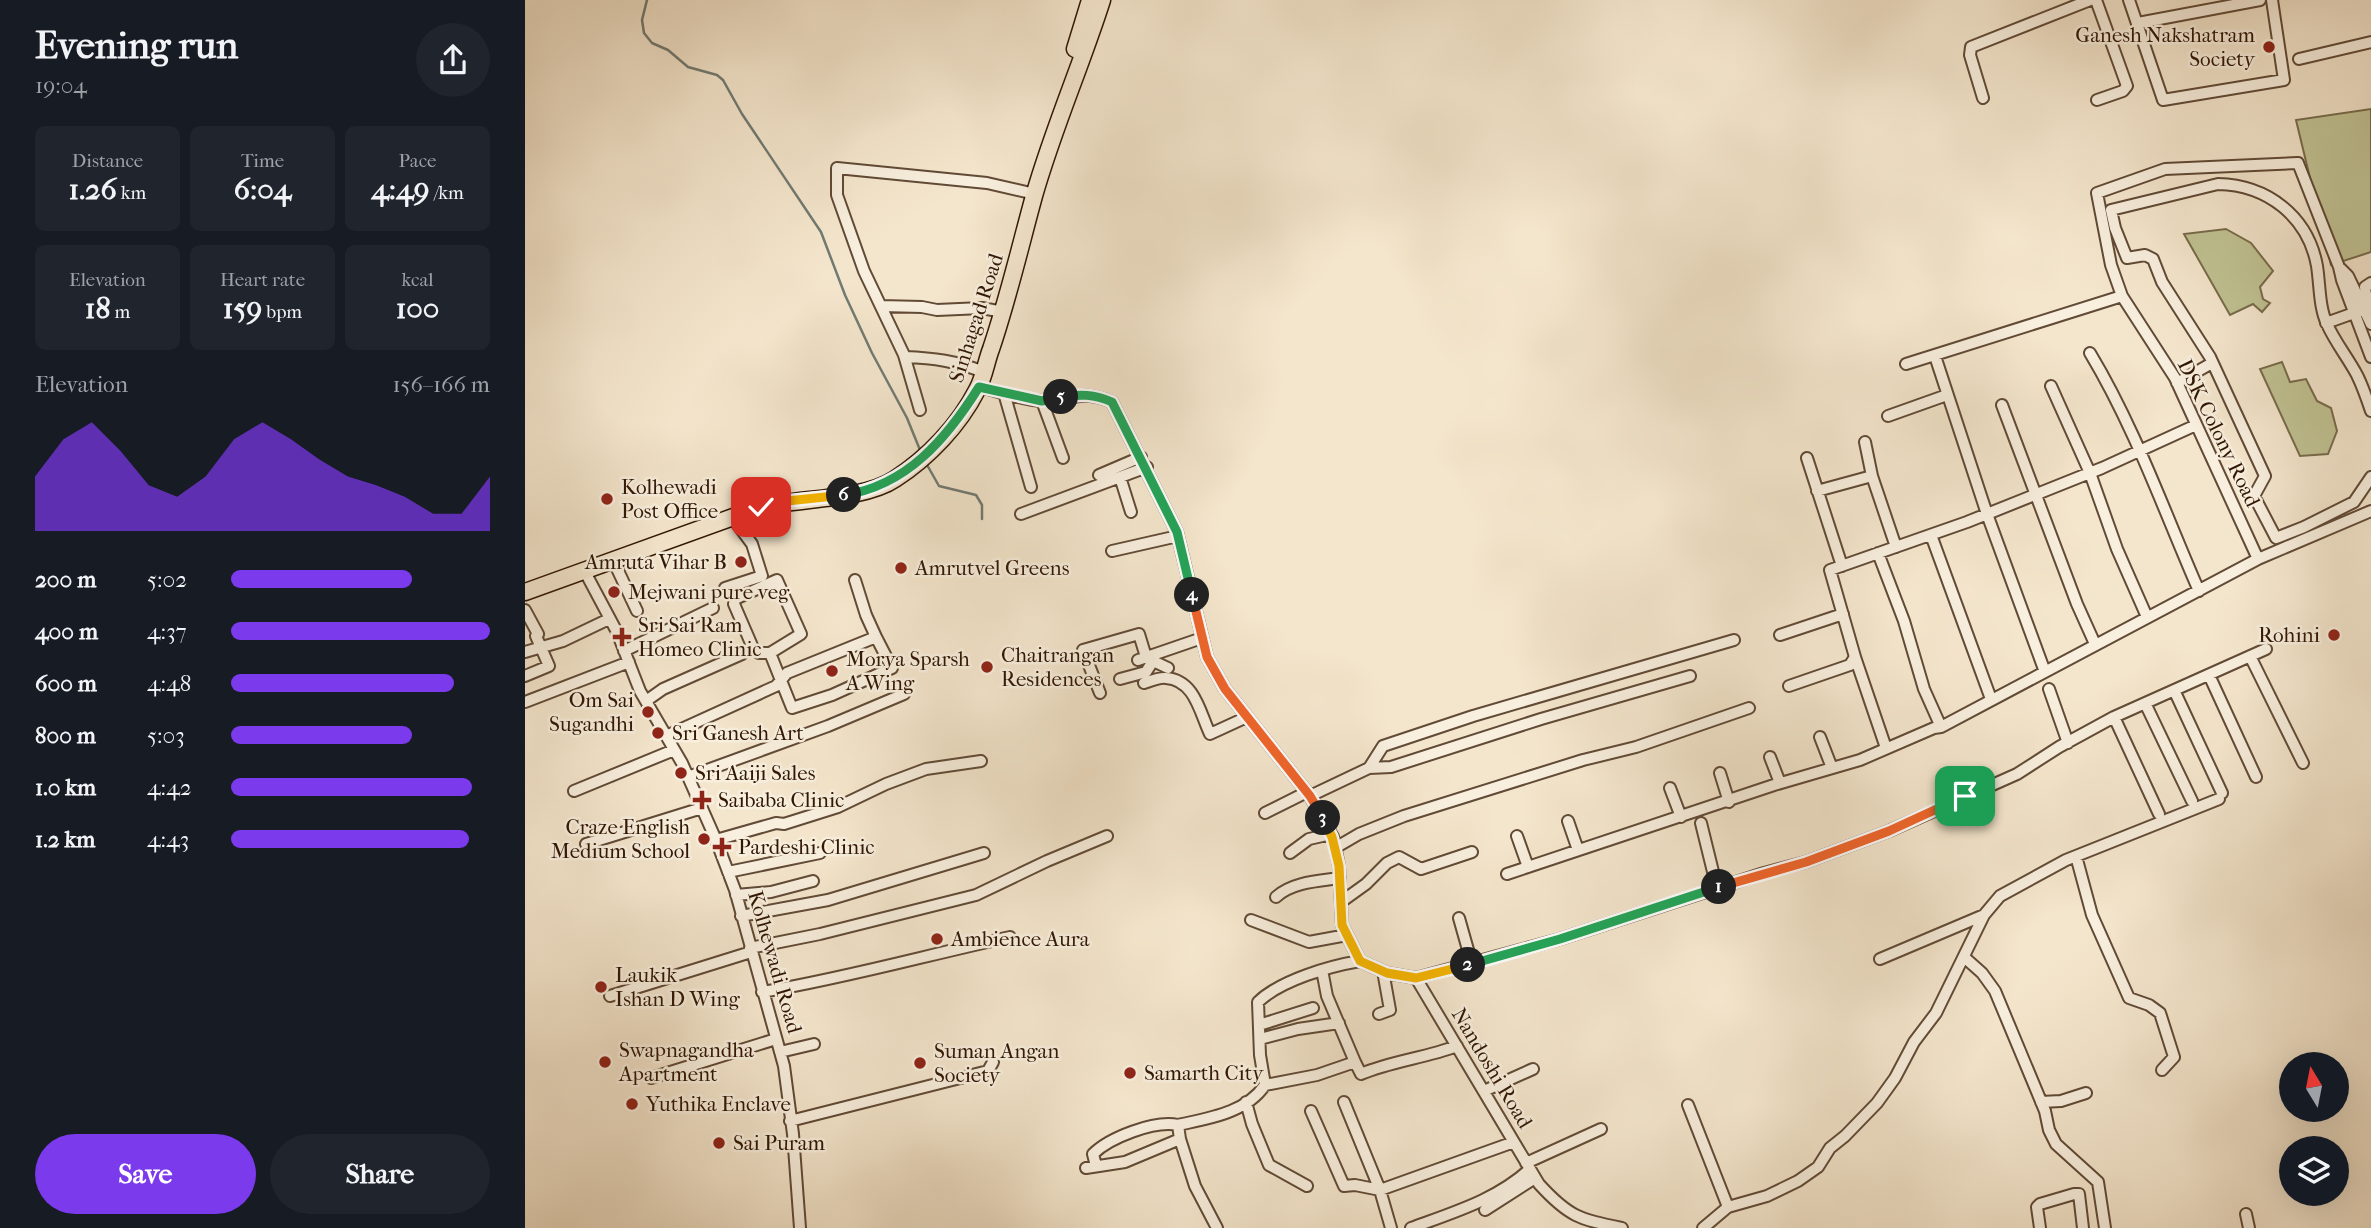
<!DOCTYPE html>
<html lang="en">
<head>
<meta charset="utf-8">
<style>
	:root { --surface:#171b24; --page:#20242c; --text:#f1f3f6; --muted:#9ea1a6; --accent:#7c3aed }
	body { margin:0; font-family:"IM FELL French Canon",serif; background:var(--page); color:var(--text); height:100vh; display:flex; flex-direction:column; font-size:26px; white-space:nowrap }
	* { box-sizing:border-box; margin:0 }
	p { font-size:23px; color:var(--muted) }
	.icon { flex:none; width:38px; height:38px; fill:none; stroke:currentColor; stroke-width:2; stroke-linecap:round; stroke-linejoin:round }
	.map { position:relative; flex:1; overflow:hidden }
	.drawer { display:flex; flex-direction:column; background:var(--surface); width:525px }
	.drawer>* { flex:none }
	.needle { width:46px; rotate:350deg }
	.fabs { position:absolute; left:1754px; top:1052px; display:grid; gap:14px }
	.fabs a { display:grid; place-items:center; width:70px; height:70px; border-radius:50%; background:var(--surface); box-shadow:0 7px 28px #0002; font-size:35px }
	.pin { position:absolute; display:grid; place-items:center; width:60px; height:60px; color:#fff; margin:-30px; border-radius:14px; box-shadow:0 4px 10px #0006 }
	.km { position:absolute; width:35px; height:35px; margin:-18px; border-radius:50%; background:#222; color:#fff; font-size:19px; line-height:35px; text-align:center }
	.round { display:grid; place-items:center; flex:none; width:74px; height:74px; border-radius:37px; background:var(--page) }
	.summary { display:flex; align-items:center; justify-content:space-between; height:119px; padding:0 35px }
	h1 { font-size:38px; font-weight:700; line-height:52px }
	.stats { display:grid; grid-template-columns:repeat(3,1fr); gap:10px; height:119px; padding:7px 35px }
	.stats div { display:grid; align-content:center; border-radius:10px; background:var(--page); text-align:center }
	.stats b { font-size:30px; font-weight:700 }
	.stats small { font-size:19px; font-weight:400 }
	.stats p { font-size:19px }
	.chart { height:196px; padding:14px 35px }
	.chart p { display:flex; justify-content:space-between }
	.chart svg { width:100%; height:126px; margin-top:7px; fill:var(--accent); opacity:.7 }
	.primary-button { display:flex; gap:14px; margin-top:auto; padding:14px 35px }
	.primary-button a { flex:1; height:80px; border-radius:42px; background:var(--accent); color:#fff; font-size:28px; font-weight:700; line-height:80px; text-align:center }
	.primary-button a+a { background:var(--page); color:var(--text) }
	ul { padding:0 35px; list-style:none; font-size:23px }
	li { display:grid; grid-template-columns:112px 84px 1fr; align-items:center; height:52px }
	li i { height:18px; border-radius:9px; background:var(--accent) }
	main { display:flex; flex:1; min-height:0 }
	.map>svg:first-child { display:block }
	.green { fill:#c1c394; stroke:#786c4c; stroke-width:2 }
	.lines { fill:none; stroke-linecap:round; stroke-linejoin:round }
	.stream { stroke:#717b73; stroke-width:2.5 }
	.minor-casing { stroke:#614a36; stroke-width:14 }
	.primary-casing { stroke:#301603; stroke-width:19 }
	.minor { stroke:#f8efde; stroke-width:10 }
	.primary { stroke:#f4e6cd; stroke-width:16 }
	.split-1-casing { stroke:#fff; stroke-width:14 }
	.split-2-casing { stroke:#fff; stroke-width:14 }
	.split-3-casing { stroke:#fff; stroke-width:14 }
	.split-4-casing { stroke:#fff; stroke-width:14 }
	.split-5-casing { stroke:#fff; stroke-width:14 }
	.split-6-casing { stroke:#fff; stroke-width:14 }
	.split-7-casing { stroke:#fff; stroke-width:14 }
	.split-1 { stroke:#f0652b; stroke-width:9 }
	.split-2 { stroke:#22a559; stroke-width:9 }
	.split-3 { stroke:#f5b400; stroke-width:9 }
	.split-4 { stroke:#f0652b; stroke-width:9 }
	.split-5 { stroke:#22a559; stroke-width:9 }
	.split-6 { stroke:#22a559; stroke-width:9 }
	.split-7 { stroke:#f5b400; stroke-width:9 }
	.poi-dot { fill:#8f2418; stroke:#f8efde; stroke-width:2.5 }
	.labels { text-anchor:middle; stroke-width:5; stroke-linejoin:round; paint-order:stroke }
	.poi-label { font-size:21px; fill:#301603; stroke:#f8efde; text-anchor:start }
	.street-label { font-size:21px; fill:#301603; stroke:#f8efde }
</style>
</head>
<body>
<main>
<section class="drawer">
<div class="summary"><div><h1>Evening run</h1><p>19:04</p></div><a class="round"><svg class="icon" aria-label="share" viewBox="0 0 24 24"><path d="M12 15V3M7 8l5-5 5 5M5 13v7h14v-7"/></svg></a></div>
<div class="stats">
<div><p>Distance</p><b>1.26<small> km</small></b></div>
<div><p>Time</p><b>6:04</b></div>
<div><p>Pace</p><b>4:49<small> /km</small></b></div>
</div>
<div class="stats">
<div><p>Elevation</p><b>18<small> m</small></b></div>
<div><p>Heart rate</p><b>159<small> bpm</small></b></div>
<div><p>kcal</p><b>100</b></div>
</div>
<div class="chart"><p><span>Elevation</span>156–166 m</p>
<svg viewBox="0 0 160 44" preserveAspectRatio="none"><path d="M0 44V25L10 12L20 6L30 16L40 28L50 32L60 25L70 12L80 6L90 12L100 19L110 25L120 28L130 32L140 38L150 38L160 25V44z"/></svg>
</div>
<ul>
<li><b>200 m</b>5:02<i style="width:70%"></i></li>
<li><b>400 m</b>4:37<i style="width:100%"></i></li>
<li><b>600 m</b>4:48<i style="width:86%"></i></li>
<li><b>800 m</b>5:03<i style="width:70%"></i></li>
<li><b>1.0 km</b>4:42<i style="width:93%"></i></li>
<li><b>1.2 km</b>4:43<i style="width:92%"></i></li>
</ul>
<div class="primary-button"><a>Save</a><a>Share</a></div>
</section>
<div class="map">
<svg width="1846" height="1228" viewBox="0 0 1846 1228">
	<rect width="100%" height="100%" fill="#f4e6cd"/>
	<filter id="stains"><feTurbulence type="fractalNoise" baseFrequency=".00286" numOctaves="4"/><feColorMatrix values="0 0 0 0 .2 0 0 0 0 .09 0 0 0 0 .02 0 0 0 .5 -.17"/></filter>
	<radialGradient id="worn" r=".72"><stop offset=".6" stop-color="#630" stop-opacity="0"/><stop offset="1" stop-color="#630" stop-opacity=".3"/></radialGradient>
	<path class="green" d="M1846 109V252L1806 265 1771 120Z
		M1701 229 1726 243 1748 271 1735 287 1738 299 1745 303 1737 312 1728 304 1705 315 1659 234Z
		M1757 362 1765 382 1781 379 1792 401 1806 408 1812 431 1803 454 1775 456 1735 369Z"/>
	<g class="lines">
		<path class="stream" d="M122 0 117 20 119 33 127 43 143 50 163 67 192 75 198 80 217 114 296 232 320 295 347 353 382 418 395 450
			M401 463 414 486 451 495 457 505V519"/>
		<g class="minor-casing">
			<path id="minor" d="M1571 0 1602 86 1598 91 1572 100
				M1604 0 1638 100 1759 80 1747 0
				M1613 23 1735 0
				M1774 59 1846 42
				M1458 98 1445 55 1446 47 1565 0
				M1814 267 1823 276 1846 324
				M356 306 397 307 412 310 457 308 478 312
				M1801 323 1843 308 1840 287 1846 283
				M1565 353C1610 428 1639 511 1674 591
				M379 355 395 410
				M1410 356 1462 514 1520 672
				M1381 364 1597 296
				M458 372C432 361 408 358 380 357L339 271 312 195V168L462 183 510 194
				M1652 383 1687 363
				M1526 386 1565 473 1592 549 1622 617
				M454 387C473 391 500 401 518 401 548 400 556 389 587 402L652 532 682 657 700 689 785 796 808 837 814 866 817 925 835 961 862 973 891 978 1014 1184C1044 1217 1054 1219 1097 1228
				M479 393 506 487
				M517 401 538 458
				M1477 405 1552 604 1570 644
				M1846 411C1842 399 1838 387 1832 375 1823 358 1810 342 1802 324 1794 307 1795 285 1792 266 1783 216 1742 185 1693 184L1586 210 1590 228 1602 258 1620 255 1628 259 1637 282 1685 357 1740 476 1729 496 1751 538 1779 527 1829 502 1846 477
				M1363 416 1422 395
				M1340 442 1347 476 1371 547
				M1282 458 1317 566
				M574 475 616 457
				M595 477 606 512
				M1292 491 1347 476
				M496 514 622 467
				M1406 535 1466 699
				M587 551 653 536
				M1353 553 1379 621 1399 689 1416 727
				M1733 559 1650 378 1597 296 1586 265 1572 193 1640 169 1773 163 1814 267 1817 280 1846 357
				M88 560 112 611
				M59 570 92 632 115 691 157 763 191 840 210 890 259 1066 268 1134 275 1228
				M330 580 341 615 351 637
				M200 588 237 576 227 544 207 517
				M0 610 13 634 11 636 24 666 0 676
				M1255 635 1318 614
				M99 651 188 608
				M0 652 38 641 84 619
				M1725 656 1778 763
				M1330 657 1361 748
				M613 660 677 638
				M1684 675 1731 777
				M595 679 621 672 628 661 643 668
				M619 683C625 681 635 677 641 678 670 680 675 713 685 734L722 717
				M1264 686 1325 665 1330 657 1305 570 1442 522 1577 468 1671 425
				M1524 689 1543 743
				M1649 690 1697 793
				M575 693 558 650 614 634 621 657 628 661
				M121 701 138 689 217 654
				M0 702 104 662
				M1620 703 1667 801
				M1589 717 1634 814
				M141 736 251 686 262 673 351 637 367 668 307 695 267 708 245 653H234L228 648 209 604 210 599 252 580 276 634 245 653
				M1295 737 1307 768
				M1245 757 1255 783
				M844 768 866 767 1016 719 1165 676
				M1195 773 1204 802
				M163 777 303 726 379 694
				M1145 788 1156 817
				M49 791 149 750
				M785 796 844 768 858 746 948 716 1209 640
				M740 813 782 792
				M1043 821 1053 850
				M1176 823 1192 888
				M992 836 1003 867
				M191 840 251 823 259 824 313 807 361 784 401 769 456 761
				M61 844 177 808
				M810 848 834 834 879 816 1058 760 1111 747 1224 708
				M765 853 784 839 806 834
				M1551 856 1567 915 1604 998 1624 1005 1635 1013 1649 1057 1637 1070
				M203 872 295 853
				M982 874 1249 785 1335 760 1409 728 1416 727 1733 559 1846 511
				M211 895 246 892 288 881
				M751 897C767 882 794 881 815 878
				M816 902 841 884 862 863 874 857 896 869 947 852
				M216 916 303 900 459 853
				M934 918 947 964
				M726 920 784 942 822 935
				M225 948 295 934 451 895 522 861 582 836
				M1439 957 1457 973 1470 991 1520 1111 1524 1130 1531 1144 1573 1182 1580 1228
				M1355 959 1459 915
				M797 970 802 996 830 1062
				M891 978 1035 939 1239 873 1281 862 1364 831 1492 774 1534 747 1589 717 1741 649
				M237 992C321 978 402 955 485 937
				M85 996 226 952
				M854 1014 865 1010 858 971
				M734 1025 788 1008
				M735 1039 773 1029 814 1023
				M255 1052 289 1044
				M126 1078 251 1039
				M740 1085 735 1055 733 1002C756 980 805 966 835 961
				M959 1091 1008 1069
				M721 1102 727 1124 744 1165 782 1186
				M819 1102 855 1190 866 1228
				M1516 1102 1536 1101 1561 1093
				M1163 1105 1203 1207
				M786 1111 819 1186 830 1185 855 1190 989 1142
				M265 1121 463 1071 468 1062
				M655 1139 670 1186 692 1228
				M1001 1163 1076 1129
				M571 1166 568 1154C584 1138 629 1120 653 1125 684 1118 721 1113 740 1085L792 1075 830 1062 836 1074C867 1061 900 1058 932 1046
				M561 1168 600 1162 655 1139 653 1125
				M960 1210 1010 1178
				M1721 1214 1724 1228
				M886 1228C929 1212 971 1200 1005 1169
				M1178 1228 1203 1207 1242 1196 1273 1181 1293 1167 1305 1148 1320 1136 1352 1103 1370 1078 1389 1042 1411 1013 1459 915 1475 896 1541 860 1694 799
				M1515 1228 1512 1207 1515 1204 1549 1194H1554L1558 1228"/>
		</g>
		<g class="primary-casing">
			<path id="primary" d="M550 49 565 0
				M0 592 236 507C275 498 339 500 370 479 404 457 434 425 452 390 459 378 461 362 466 349 483 299 495 247 509 196 528 129 556 66 577 0"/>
		</g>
		<use href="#minor" class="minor"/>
		<use href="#primary" class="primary"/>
	</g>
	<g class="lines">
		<g class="split-1-casing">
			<path id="split-1" d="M1194 887 1281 862 1364 831 1440 796"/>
		</g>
		<g class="split-2-casing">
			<path id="split-2" d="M943 965 1035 939 1194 887"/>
		</g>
		<g class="split-3-casing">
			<path id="split-3" d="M798 818 807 837 814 866 817 925 835 961 862 973 891 978 943 965"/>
		</g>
		<g class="split-4-casing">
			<path id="split-4" d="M667 595 682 657 700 689 785 796 798 818"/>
		</g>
		<g class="split-5-casing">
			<path id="split-5" d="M536 397C555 394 569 394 587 402L652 532 667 595"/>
		</g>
		<g class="split-6-casing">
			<path id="split-6" d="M319 495C382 486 422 438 454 387L517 401 536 397"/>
		</g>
		<g class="split-7-casing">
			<path id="split-7" d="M236 507 262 501 319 495"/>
		</g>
		<use href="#split-1" class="split-1"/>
		<use href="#split-2" class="split-2"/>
		<use href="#split-3" class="split-3"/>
		<use href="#split-4" class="split-4"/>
		<use href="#split-5" class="split-5"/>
		<use href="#split-6" class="split-6"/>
		<use href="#split-7" class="split-7"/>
	</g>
	<g class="poi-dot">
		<circle cx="1744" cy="47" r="7"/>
		<circle cx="82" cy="499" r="7"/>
		<circle cx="216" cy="562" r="7"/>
		<circle cx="376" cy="568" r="7"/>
		<circle cx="89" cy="592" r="7"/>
		<circle cx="1809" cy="635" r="7"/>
		<path d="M93.5 626.5h7v7h7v7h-7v7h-7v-7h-7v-7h7z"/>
		<circle cx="462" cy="667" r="7"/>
		<circle cx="307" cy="671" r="7"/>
		<circle cx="123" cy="712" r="7"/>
		<circle cx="133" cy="733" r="7"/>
		<circle cx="156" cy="773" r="7"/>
		<path d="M173.5 789.5h7v7h7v7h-7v7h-7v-7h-7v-7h7z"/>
		<circle cx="179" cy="839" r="7"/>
		<path d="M193.5 836.5h7v7h7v7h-7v7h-7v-7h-7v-7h7z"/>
		<circle cx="412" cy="939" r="7"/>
		<circle cx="76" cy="987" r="7"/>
		<circle cx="80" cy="1062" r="7"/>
		<circle cx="395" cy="1063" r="7"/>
		<circle cx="605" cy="1073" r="7"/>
		<circle cx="107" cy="1104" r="7"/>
		<circle cx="194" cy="1143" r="7"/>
	</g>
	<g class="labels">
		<g class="poi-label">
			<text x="1730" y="42" text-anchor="end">Ganesh Nakshatram<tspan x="1730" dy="24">Society</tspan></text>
			<text x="96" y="494">Kolhewadi<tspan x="96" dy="24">Post Office</tspan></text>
			<text x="202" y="569" text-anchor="end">Amruta Vihar B</text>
			<text x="390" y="575">Amrutvel Greens</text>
			<text x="103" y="599">Mejwani pure veg</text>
			<text x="113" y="632">Sri Sai Ram<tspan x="113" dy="24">Homeo Clinic</tspan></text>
			<text x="1795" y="642" text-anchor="end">Rohini</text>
			<text x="476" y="662">Chaitrangan<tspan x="476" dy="24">Residences</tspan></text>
			<text x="321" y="666">Morya Sparsh<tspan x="321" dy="24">A Wing</tspan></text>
			<text x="109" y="707" text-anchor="end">Om Sai<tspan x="109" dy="24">Sugandhi</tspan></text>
			<text x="147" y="740">Sri Ganesh Art</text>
			<text x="170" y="780">Sri Aaiji Sales</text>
			<text x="193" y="807">Saibaba Clinic</text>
			<text x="165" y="834" text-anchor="end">Craze English<tspan x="165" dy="24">Medium School</tspan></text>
			<text x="213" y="854">Pardeshi Clinic</text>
			<text x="426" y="946">Ambience Aura</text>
			<text x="90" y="982">Laukik<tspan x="90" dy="24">Ishan D Wing</tspan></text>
			<text x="94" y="1057">Swapnagandha<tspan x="94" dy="24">Apartment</tspan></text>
			<text x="409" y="1058">Suman Angan<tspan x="409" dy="24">Society</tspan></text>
			<text x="619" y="1080">Samarth City</text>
			<text x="121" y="1111">Yuthika Enclave</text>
			<text x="208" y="1150">Sai Puram</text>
		</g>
		<g class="street-label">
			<text transform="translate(451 318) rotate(-72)" y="7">Sinhagad Road</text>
			<text transform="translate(1694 433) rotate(64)" y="7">DSK Colony Road</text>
			<text transform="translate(250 962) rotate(74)" y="7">Kolhewadi Road</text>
			<text transform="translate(967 1068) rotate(59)" y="7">Nandoshi Road</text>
		</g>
	</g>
	<rect width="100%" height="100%" filter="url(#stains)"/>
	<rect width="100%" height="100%" fill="url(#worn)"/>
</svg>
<div class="fabs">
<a><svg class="needle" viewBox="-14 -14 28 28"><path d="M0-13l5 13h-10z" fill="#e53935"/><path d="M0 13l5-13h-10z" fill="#9ea1a6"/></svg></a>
<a><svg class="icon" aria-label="layers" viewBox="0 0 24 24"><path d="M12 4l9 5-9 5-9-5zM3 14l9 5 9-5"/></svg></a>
</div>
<div class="pin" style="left:1440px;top:796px;background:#1e9e55"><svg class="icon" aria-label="arrive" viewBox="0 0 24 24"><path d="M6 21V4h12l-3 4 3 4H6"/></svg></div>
<div class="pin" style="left:236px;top:507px;background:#d93025"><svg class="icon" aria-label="check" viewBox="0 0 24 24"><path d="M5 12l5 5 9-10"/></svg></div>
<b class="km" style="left:1194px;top:887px">1</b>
<b class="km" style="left:943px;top:965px">2</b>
<b class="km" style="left:798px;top:818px">3</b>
<b class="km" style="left:667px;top:595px">4</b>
<b class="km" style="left:536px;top:397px">5</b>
<b class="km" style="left:319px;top:495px">6</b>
</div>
</main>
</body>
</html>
